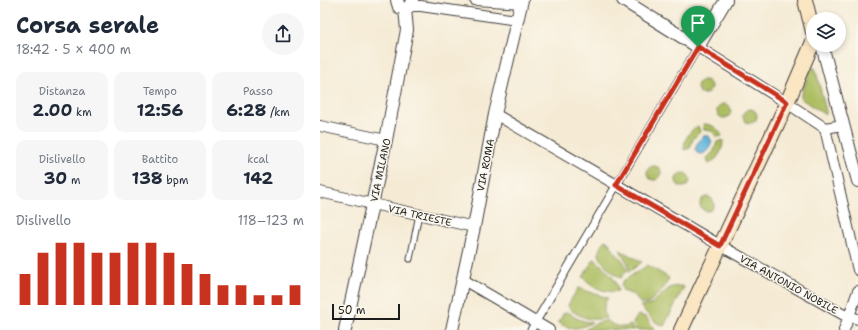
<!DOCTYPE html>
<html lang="it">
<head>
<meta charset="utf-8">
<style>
	:root { --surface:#fff; --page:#f6f6f7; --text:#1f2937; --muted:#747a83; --accent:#c8321e }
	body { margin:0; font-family:"Shantell Sans",sans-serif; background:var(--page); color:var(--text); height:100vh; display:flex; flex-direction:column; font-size:15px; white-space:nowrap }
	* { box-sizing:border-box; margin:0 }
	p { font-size:13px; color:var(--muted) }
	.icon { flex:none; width:22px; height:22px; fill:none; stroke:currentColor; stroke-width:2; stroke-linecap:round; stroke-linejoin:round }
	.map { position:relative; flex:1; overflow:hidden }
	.side { display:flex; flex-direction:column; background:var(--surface); width:320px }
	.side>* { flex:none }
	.buttons { position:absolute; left:486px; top:12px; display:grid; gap:8px }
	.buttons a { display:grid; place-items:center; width:40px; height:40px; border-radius:50%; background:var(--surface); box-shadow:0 2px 6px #0003; font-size:20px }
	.scale { position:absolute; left:12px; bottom:10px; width:68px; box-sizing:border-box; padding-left:4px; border:2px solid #1c1c1c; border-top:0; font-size:11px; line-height:14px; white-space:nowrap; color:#1c1c1c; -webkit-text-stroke:3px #fbf7ec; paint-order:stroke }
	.pin { position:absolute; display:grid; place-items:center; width:34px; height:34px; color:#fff; margin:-41px -17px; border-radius:50% 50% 50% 0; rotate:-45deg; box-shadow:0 0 4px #0007 }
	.pin .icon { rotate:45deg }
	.round { display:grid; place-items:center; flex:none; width:42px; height:42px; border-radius:21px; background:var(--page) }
	.summary { display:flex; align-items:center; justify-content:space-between; height:68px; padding:0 16px }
	h1 { font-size:22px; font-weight:700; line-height:30px }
	.metrics { display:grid; grid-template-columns:repeat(3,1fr); gap:6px; height:68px; padding:4px 16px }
	.metrics div { display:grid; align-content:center; border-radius:10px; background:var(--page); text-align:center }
	.metrics b { font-size:17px; font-weight:700 }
	.metrics small { font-size:11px; font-weight:400 }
	.metrics p { font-size:11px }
	.chart { height:112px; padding:8px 16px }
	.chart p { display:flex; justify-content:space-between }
	.chart svg { width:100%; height:72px; margin-top:4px; stroke:var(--accent); stroke-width:6 }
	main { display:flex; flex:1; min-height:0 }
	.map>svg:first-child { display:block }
	.green { fill:#adbe62; stroke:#646d3f }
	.water { fill:#61b5dd; stroke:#3e687c }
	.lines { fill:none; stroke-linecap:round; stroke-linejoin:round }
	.service-casing { stroke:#3d3b38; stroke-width:7 }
	.pedestrian-casing { stroke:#3d3b38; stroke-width:9 }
	.minor-casing { stroke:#3d3b38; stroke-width:12 }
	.tertiary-casing { stroke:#3d3b38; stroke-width:14 }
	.secondary-casing { stroke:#3d3b38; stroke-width:16 }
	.service { stroke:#fff; stroke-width:5 }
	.pedestrian { stroke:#fff; stroke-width:7 }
	.minor { stroke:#fff; stroke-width:10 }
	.tertiary { stroke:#fff; stroke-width:12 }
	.secondary { stroke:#fbe6c4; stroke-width:14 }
	.route-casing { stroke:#fff; stroke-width:8 }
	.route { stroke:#c8321e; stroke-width:5 }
	.labels { text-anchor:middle; stroke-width:3; stroke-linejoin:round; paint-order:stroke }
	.street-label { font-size:10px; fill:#1c1c1c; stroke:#fbf7ec }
</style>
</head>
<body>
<main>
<section class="side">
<div class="summary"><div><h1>Corsa serale</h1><p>18:42 · 5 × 400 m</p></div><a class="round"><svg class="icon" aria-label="share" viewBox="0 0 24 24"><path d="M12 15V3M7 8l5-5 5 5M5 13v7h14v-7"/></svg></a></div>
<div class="metrics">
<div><p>Distanza</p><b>2.00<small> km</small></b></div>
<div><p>Tempo</p><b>12:56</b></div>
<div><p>Passo</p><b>6:28<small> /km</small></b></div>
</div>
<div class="metrics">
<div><p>Dislivello</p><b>30<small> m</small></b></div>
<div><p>Battito</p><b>138<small> bpm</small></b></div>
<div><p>kcal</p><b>142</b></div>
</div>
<div class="chart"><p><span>Dislivello</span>118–123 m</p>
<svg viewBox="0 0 160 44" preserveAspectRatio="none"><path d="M5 44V25M15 44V12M25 44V6M35 44V6M45 44V12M55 44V12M65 44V6M75 44V6M85 44V12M95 44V19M105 44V25M115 44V32M125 44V32M135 44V38M145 44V38M155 44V32"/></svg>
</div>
</section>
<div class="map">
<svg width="538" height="330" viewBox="0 0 538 330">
	<rect width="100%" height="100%" fill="#fbf7ec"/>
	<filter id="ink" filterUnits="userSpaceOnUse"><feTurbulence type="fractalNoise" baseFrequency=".025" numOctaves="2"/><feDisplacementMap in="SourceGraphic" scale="8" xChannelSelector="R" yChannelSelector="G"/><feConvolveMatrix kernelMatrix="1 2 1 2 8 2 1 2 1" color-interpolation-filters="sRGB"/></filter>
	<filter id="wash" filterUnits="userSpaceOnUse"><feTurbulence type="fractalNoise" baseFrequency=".012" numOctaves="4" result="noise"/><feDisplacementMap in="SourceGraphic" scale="16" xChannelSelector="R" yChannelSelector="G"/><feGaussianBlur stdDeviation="0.9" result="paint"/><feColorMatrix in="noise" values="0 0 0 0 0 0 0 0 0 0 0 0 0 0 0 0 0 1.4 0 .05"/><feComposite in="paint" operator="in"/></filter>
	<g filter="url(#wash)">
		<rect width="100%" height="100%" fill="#f5ebd5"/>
		<path class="green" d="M491 68H495L506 111V113L504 114 480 98Z
			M377 87a7 7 0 1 1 14 0a7 7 0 1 1-14 0Z
			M397 111a7 7 0 1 1 14 0a7 7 0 1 1-14 0Z
			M423 116a7 7 0 1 1 14 0a7 7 0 1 1-14 0Z
			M383 124C392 124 398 128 402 136L397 137 392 131 384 130Z
			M378 126 380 132 373 139 370 148 364 150C364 139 369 131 378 126Z
			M403 140C403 151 398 159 389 164L387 158 394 151 397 142Z
			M327 173a7 7 0 1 1 14 0a7 7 0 1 1-14 0Z
			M356 180a7 7 0 1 1 14 0a7 7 0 1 1-14 0Z
			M380 204a7 7 0 1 1 14 0a7 7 0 1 1-14 0Z
			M285 240C291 243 291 247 295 252 300 258 305 261 307 270L301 278C294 275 277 259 279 251 280 247 283 243 285 240Z
			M300 250 322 262 309 272 308 264Z
			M274 259 276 260C285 269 297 278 298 291 283 293 274 288 263 277Z
			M328 265 349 278 344 288 330 302 327 304 320 303 314 295 303 291 301 285 303 281Z
			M361 286 364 287 344 326C333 323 328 314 320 306L330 305 348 289 352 287Z
			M258 288 288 298C283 304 283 311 286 318 273 320 269 320 257 314 253 311 249 310 248 305Z
			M245 313H250C255 319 265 322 272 322 259 330 252 330 238 323L243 314Z
			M318 315 326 317 335 330H316L313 323Z
			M287 320C294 327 302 329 311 325L314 330H265L274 324Z"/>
		<path class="water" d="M383 136H389L392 142C389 149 385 157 377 153 374 146 378 142 383 136Z"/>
	</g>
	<g filter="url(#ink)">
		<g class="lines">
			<g class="service-casing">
				<path id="service" d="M90 259 99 214"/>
			</g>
			<g class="pedestrian-casing">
				<path id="pedestrian" d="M211 330 378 47"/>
			</g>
			<g class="minor-casing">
				<path id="minor" d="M155 0 201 3
					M90 6H101L197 20
					M378 47 467 103 505 128
					M175 114 403 247 524 315 538 319
					M0 126 66 140
					M505 128 538 270
					M505 128 523 125
					M0 192 154 227
					M142 279 229 330
					M524 330 538 291"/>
			</g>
			<g class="tertiary-casing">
				<path id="tertiary" d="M77 0 79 7 85 9 90 6 92 0
					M303 0 378 47 406 0
					M502 45 538 181
					M25 330 66 140 87 30 85 9
					M132 330 154 227 175 114 202 0"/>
			</g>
			<g class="secondary-casing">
				<path id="secondary" d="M485 0 493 32
					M361 330 467 103 493 42"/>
			</g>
			<use href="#service" class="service"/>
			<use href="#pedestrian" class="pedestrian"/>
			<use href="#minor" class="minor"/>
			<use href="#tertiary" class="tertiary"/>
			<use href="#secondary" class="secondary"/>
		</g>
	</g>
	<g class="lines" filter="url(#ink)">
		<g class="route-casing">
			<path id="route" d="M378 47 467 102 400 246 296 185Z"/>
		</g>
		<use href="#route" class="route"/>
	</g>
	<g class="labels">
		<g class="street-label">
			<text transform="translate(165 165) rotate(-79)" y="4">VIA ROMA</text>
			<text transform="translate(60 170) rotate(-78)" y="4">VIA MILANO</text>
			<text transform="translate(100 215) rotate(13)" y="4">VIA TRIESTE</text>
			<text transform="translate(469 284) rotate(29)" y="4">VIA ANTONIO NOBILE</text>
		</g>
	</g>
</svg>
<div class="buttons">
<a><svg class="icon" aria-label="layers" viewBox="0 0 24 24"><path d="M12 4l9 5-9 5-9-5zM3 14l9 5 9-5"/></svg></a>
</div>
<div class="scale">50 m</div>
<div class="pin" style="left:378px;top:47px;background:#1e9e55"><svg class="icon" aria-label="arrive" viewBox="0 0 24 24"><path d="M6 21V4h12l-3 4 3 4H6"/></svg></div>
</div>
</main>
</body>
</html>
